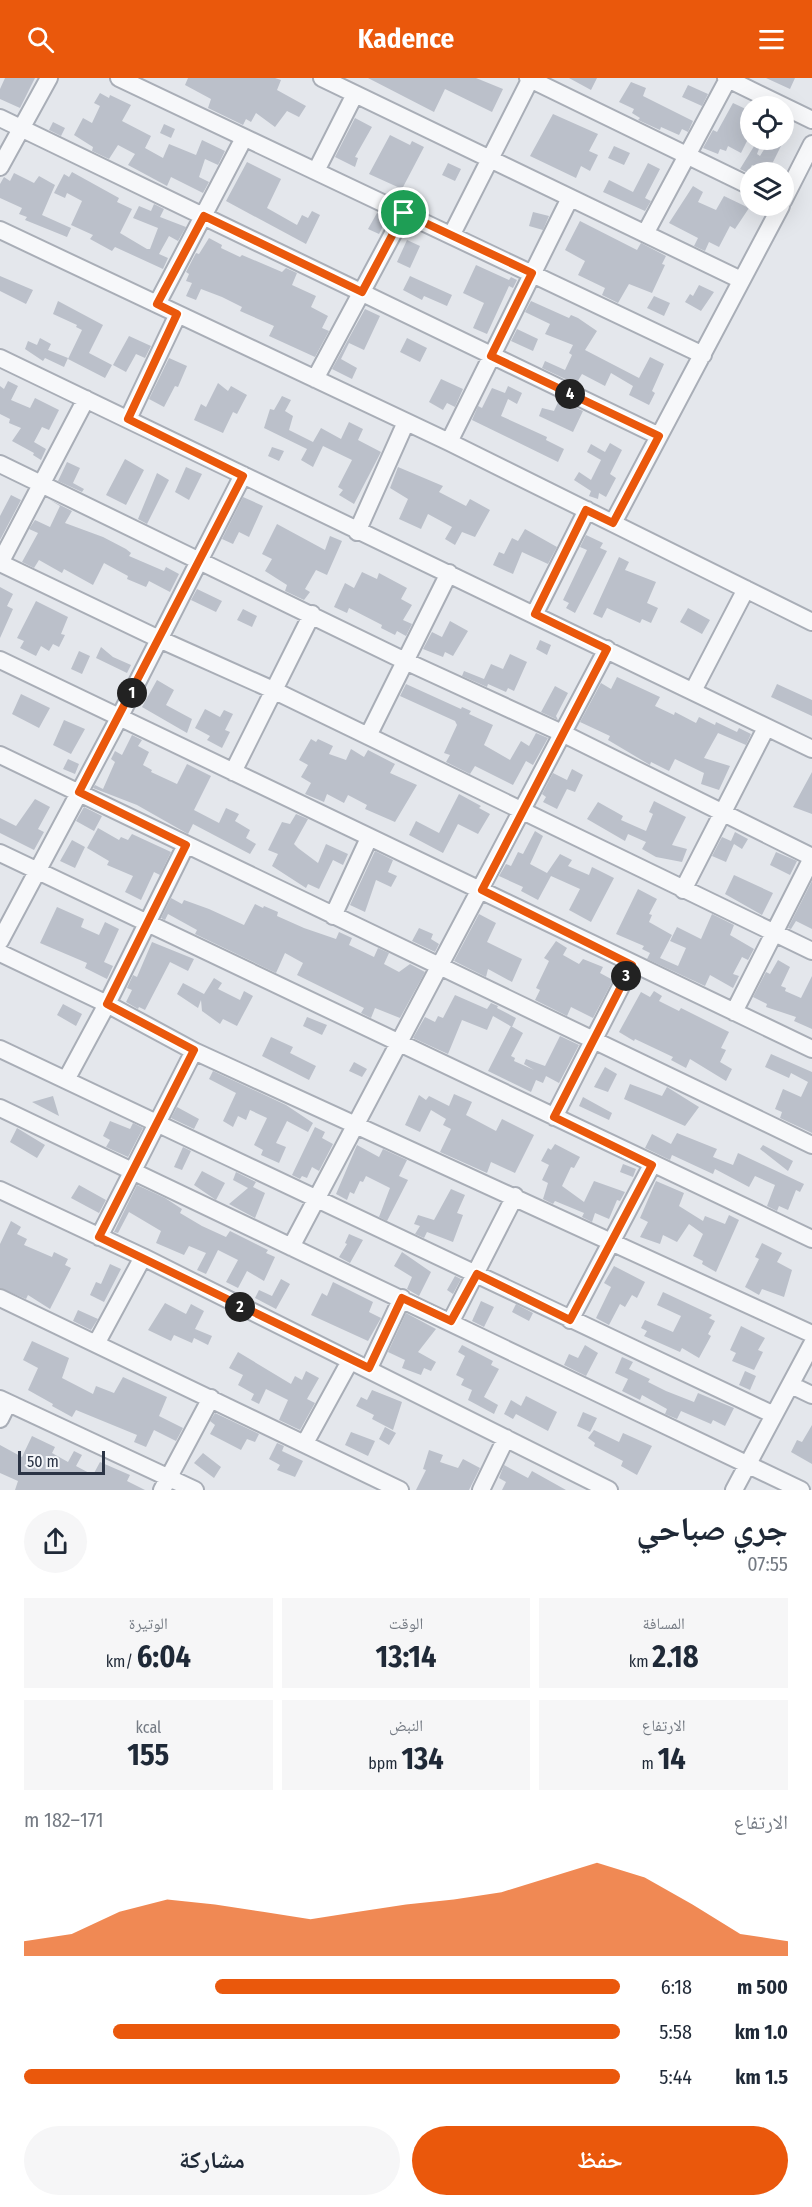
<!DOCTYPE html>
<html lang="ar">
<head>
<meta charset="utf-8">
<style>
	:root { --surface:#fff; --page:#f6f6f7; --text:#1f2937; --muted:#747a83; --accent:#ea580c }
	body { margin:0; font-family:"Fira Sans Condensed","Noto Naskh Arabic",sans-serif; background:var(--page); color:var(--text); direction:rtl; height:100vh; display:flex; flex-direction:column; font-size:22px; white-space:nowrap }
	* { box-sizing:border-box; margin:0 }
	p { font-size:20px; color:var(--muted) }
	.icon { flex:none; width:33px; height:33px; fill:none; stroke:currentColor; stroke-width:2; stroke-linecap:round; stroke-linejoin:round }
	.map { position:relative; height:1412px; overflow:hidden; direction:ltr }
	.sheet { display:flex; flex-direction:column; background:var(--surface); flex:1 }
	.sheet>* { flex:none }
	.buttons { position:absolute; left:740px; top:18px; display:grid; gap:12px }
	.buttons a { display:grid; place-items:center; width:54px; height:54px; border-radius:50%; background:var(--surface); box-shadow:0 6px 24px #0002; font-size:30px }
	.scale { position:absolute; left:18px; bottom:15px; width:87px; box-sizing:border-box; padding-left:6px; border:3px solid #2b3445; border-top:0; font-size:16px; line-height:21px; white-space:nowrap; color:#2b3445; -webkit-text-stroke:4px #f4f6f9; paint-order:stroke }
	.pin { position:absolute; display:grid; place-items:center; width:51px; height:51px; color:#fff; margin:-26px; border:3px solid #fff; border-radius:50%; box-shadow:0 2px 6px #0007 }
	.km { position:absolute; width:30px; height:30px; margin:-15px; border-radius:50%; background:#222; color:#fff; font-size:16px; line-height:30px; text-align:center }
	.round { display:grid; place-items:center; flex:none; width:63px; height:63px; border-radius:32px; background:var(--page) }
	.head { display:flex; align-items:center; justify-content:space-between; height:102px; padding:0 24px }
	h1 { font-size:33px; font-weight:700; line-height:45px }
	.metrics { display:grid; grid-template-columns:repeat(3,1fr); gap:9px; height:102px; padding:6px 24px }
	.metrics div { display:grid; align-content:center; border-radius:0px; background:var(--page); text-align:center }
	.metrics b { font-size:30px; font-weight:700 }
	.metrics small { font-size:16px; font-weight:400 }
	.metrics p { font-size:16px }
	.chart { height:168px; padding:12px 24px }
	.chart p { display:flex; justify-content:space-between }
	.chart svg { width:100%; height:108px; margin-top:6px; fill:var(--accent); opacity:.7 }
	.action { display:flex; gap:12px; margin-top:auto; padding:12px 24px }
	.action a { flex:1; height:69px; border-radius:36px; background:var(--accent); color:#fff; font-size:24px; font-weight:700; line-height:69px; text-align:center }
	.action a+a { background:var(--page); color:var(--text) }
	ul { padding:0 24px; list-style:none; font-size:20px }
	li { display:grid; grid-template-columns:96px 72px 1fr; align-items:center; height:45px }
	li i { height:15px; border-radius:8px; background:var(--accent) }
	header { display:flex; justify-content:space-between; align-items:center; height:78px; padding:0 24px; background:var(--accent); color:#fff; font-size:27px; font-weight:700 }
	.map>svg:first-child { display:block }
	.building { fill:#bbc0ca }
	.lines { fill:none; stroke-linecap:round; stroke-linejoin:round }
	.minor-casing { stroke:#a9aeb7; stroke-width:20 }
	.minor { stroke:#f7f8fa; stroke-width:16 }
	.route-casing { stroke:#fff; stroke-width:12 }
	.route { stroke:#ea580c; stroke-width:8 }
</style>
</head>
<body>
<header><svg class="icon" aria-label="menu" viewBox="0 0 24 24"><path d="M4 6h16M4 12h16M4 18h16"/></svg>Kadence<svg class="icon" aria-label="search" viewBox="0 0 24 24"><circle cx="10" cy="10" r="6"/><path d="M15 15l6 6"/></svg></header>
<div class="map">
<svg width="812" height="1412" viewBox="0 0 812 1412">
	<rect width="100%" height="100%" fill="#e4e7ec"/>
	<path class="building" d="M5 0H35L20 30 0 21V11Z
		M188 0H275L281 2 277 12 306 28 299 39 287 33 275 49 256 35 251 44 246 41 243 47 208 30 211 21 185 7Z
		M368 0H476L503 11 492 34 445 11 434 34Z
		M569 0H597L591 12Z
		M766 0H795L790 11Z
		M631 4 646 10 643 18 693 43 688 54 682 51 679 57 661 49 660 52 638 42 640 40 632 35 634 31 619 24Z
		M688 7 708 16 702 28 682 19Z
		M100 15 109 20 110 17 131 27 122 43 151 58 145 70 163 80 169 66 196 77 202 62 225 73 218 87 205 81 199 99 209 104 203 115 171 99 167 108 128 87 135 76 118 67 109 81 92 73 93 69 74 57 83 40 92 45 100 28 94 25Z
		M733 25 750 33V57L741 75 728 68 726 73 720 71 718 76 703 70 713 52 717 54Z
		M553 36 598 56 589 73 598 77 590 93 581 88 576 100 530 78Z
		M355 40 372 49 355 79 358 80 355 89 335 79Z
		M53 44 65 50 61 58 49 52Z
		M164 46 175 51 171 60 160 55Z
		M390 57 410 67 412 63 424 69 402 111 369 96Z
		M770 62H784L768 94 752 87 748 95 740 91 756 65 760 68 757 76 760 78Z
		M614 68 630 75 624 87 608 80Z
		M247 84 281 101 267 130 297 147 302 137 308 140 312 133 320 137 306 166 226 123Z
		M448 85 461 91 455 103 442 97Z
		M648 85 660 91 645 120 651 123 645 133 603 114 609 102 633 114Z
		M72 94 119 120 117 124 132 131 120 155 147 171H150L158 150 133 140 139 128 151 133 154 126 164 131 160 139 186 149 178 163 169 158 159 176 168 180 163 191 115 169 112 173 90 161 93 157 71 147 82 123 67 115 65 120 54 115 64 96 69 99Z
		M14 95 34 105 39 98 55 107 42 137 71 150 67 159 25 142 27 139 19 136 22 130 0 120V106L4 99 10 103Z
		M693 108 703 114 698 124 716 132 724 118 749 130 735 151 730 148 719 169 709 164 705 173 694 168 698 160 669 145Z
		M533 134 549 138 543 152 529 148Z
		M377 135 387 140 379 156 368 151Z
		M580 143 637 172 641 165 666 178 662 186 665 187 652 215 629 206 618 225 602 217 605 210 578 197 585 183 565 172Z
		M209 160 222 167 221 170 240 179 242 177 282 194 286 190 297 195 292 207 316 218 311 229 328 238 322 250 329 253 315 279 269 258 274 248 240 233 242 229 222 219 201 211 196 222 186 218 192 205 186 203 189 196 186 194 196 175 199 176Z
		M407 162 420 168 410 190 397 184Z
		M476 187 509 202 511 199 517 202 513 210 509 208 487 256 473 250 484 225 463 215Z
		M0 198 33 212 26 226 0 213Z
		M410 198 452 217 447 228 424 218 422 222 403 212Z
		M699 207 714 214 701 233 685 224 690 216 693 218Z
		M654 218 670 225 664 238 647 230Z
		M58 223 103 247 89 275 112 287 105 300 68 281 82 252 76 249 77 247 53 236Z
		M531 223 569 240 571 237 578 240 597 253 585 272 639 300 650 279 664 286 652 313 655 315 649 327 629 317 633 308 611 295 605 308 582 296 576 306 542 290 545 283 565 292 572 277 569 275 573 267 545 256 550 246 525 234Z
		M365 231 380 238 364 272 349 265 341 281 357 290 352 301 332 291Z
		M517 251 538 261 533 273 511 263Z
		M129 258 151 268 145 280 136 276 126 294 113 287Z
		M40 260 51 266 48 272 68 280 64 289 45 280 43 283 25 271 28 263 37 267Z
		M407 260 427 270 420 284 400 274Z
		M169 280 187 288 178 309 175 308 164 329 149 321Z
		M441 301 463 311 455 329 447 325 443 332 429 324Z
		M8 303 18 308 11 322 30 330 35 320 59 332 49 352 42 349 34 364 46 371 41 382 33 377 34 375 12 363 21 350 9 345 10 341 0 336V308L4 311Z
		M218 305 228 313 231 308 247 317 237 336 233 334 223 355 194 342 201 326 206 329Z
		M508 308 522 315 517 326 508 321 501 338 547 359 546 362 564 371 558 384 472 342 478 328 482 330 492 310 505 315Z
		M282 318 291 322 285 333 293 338 289 352 313 364 321 350 341 361 349 344 363 351 358 362 381 374 354 426 339 417 343 412 338 409 352 382 323 368 313 389 301 382 307 371 264 350 270 331 274 332Z
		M559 322 583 333 573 354 539 338 542 330 554 333Z
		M610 365 622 372 610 396 616 400 606 419 599 415 598 421 589 418 591 413 574 402 579 394 591 402 601 382 587 374 591 366 605 374Z
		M272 369 284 373 279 383 268 378Z
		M125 381 144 392 126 427 106 417Z
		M67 384 80 390 73 405 84 411 82 414 58 403Z
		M186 389 202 396 189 422 175 414Z
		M398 389 443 408 439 414 466 428 470 421 490 432 475 459 462 454 455 467 445 461 452 449 428 436 421 451 399 441 408 421 390 410Z
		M157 395 169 402 147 446 138 441Z
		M11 417 21 422 0 462V438Z
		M243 419 263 428 249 459 239 454 233 466 222 461Z
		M50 422 72 433 65 445 103 459 126 471 131 475 129 478 164 493 166 489 179 496 170 514 149 503 146 509 127 501 128 498 104 485 93 507 64 491 62 495 39 482 34 490 22 484 38 455 29 451 35 442 50 449 60 428Z
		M277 446 325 472 330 458 342 463 327 497 316 492 305 511 310 514 304 522 285 513 287 507 265 493 272 481 262 476Z
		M525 451 557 469 548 486 522 474 513 496 493 487 499 474 504 476 512 460 518 463Z
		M586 457 603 465 600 470 607 473 575 535 566 530 569 525 563 522 587 472 580 469Z
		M619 479 629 484 625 492 656 504 647 525 658 530 651 545 642 541 640 545 607 530 602 540 593 536Z
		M362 494 377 501 379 495 407 510 401 521 412 527 403 542 412 546 406 558 397 553 395 557 381 550 382 547 349 530 347 535 334 529 345 505 354 510Z
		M0 509 13 516 7 528 13 531 0 560Z
		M197 511 222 523 216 534 191 522Z
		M36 523 68 539 61 556 65 557 59 569 53 566 49 573 41 568 36 578 20 570 24 563 17 560Z
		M688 530 710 542 702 556 680 544Z
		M243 531 257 538 252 549 237 542Z
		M450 543 468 553 453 578 445 574 443 579 423 571 432 554 442 559Z
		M540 562 551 567 547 577 536 571Z
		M101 569 113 579 131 587 127 595 96 580Z
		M79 573 90 578 82 596 71 591Z
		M510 576 527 584 514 613 508 610 506 614 488 606 487 609 462 598 464 593 484 601 491 586 503 591Z
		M617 599 660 619 655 628 674 637 675 634 696 645 699 639 715 647 716 644 737 654 739 650 751 656 746 667 718 655 704 680 730 688 719 712 701 706 704 695 675 681 669 693 651 684 650 687 608 662 610 658 580 644 601 605 611 611Z
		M157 602 174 612 166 627 192 641 187 655 142 629Z
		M406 606 461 631 462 629 471 633 469 636 493 647 484 667 510 682 521 663 529 668 536 655 548 660 533 687 526 683 513 707 475 688 470 696 446 684 450 677 444 675 457 647 455 643 400 618Z
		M777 606 812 622V638L771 619Z
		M555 608 568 615 556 638 558 642 541 634Z
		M21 616 50 630 39 650 12 636Z
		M205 631 220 639 224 632 233 636 225 652 230 654 222 670 207 662 210 658 195 650Z
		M64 642 85 651 71 676 53 667Z
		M132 657 142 662 138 668 149 674 143 687 152 692 151 694 177 706 187 686 211 698 194 732 219 745 226 730 239 736 235 743 250 752 246 760 256 766 250 776 193 746 188 756 137 727 93 710 95 707 103 711 115 684 111 681 115 673 122 677Z
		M311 661 316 664 318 661 333 668 329 676 346 682 351 671 364 679 368 672 395 686 390 695 417 707 395 744 365 731 367 727 348 717 344 725 327 716 324 724 305 716 311 705 301 699 308 687 299 682Z
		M68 681 79 686 75 696 63 691Z
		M572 691 583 697 575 714 567 711 557 731 543 724 546 719 542 716 553 695 567 702Z
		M812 694V736L793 729Z
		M459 716 481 728 479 730 490 736 478 756 458 746 443 775 409 757 416 743 439 755Z
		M35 721 50 729 38 751 44 754 34 772 0 755V740L16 748Z
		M654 723 686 739 672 767 687 771 682 784 656 779 642 771 646 764 628 756 625 763 587 741 598 724 623 738 621 742 646 753 653 736 649 734Z
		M84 729 102 738 94 753 76 743Z
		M296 736 308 741 294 766 298 770 318 785 326 766 348 776 343 787 333 782 319 811 308 806 306 810 272 788 278 776 268 772 282 744 290 746Z
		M98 750 119 762 121 759 128 762 132 756 171 774 160 797 154 794 141 822 125 814 133 798 107 787 109 783 87 770Z
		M535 753 543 758 530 786 547 795 560 776 572 782 568 788 589 797 592 789 614 800 591 844 569 832 580 811 551 798 538 822 521 813 523 809 499 798 506 786 511 788 518 774 523 776Z
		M735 754 748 761 742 771 734 766 726 784 712 778 722 759 731 763Z
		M72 762 85 769 75 790 60 783Z
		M375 773 393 782 388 794 397 798 391 809 376 802 365 834 350 827Z
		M776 774 797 783 790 797 770 787Z
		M734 797 773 815 762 837 725 816Z
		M812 803V851L796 843 791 851 788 850Z
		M638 811 657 821 649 836 652 837 649 844 672 857 660 880 678 888 686 870 670 863 677 849 701 861 712 836 734 847 730 857 754 871 748 882 742 879 733 896 739 898 733 910 710 897 705 908 647 881 650 875 642 871 644 868 616 856Z
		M171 820 182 826 184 822 209 831 244 847 255 826 263 830 264 828 278 834 277 838 304 850 336 861 339 854 352 860 349 867 374 879 378 870 389 875 384 886 399 894 410 886 425 894 400 940 375 930 371 940 361 935 364 930 297 897 303 885 285 875 276 895 195 856 197 852 168 836 165 842 161 840Z
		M57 829 84 841 81 849 99 857 105 844 119 851 104 884 113 888 107 901 85 890 87 885 40 865Z
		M479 836 496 845 487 864 522 881 512 904 488 891 486 899 454 883Z
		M419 850 433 856 431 861 439 866 435 874 412 863Z
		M556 863 567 870 563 877 579 886 583 881 603 889 600 895 613 902 593 940 571 929 567 938 535 922 540 912 536 910 549 883 544 880Z
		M152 864 194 881 188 893 170 884 145 932 139 929 138 931 126 924 132 912 127 910 133 897 137 899Z
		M778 882 790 889 781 908 786 910 785 913 801 920 812 898V951L794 943 796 939 766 929 767 926 753 919 766 894 770 896Z
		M214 900 222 905 218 911 240 922 244 913 253 918 237 948 223 941 220 946 202 933 201 922 198 930 177 916 183 905 204 916Z
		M654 913 662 918 659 923 679 933 681 930 729 954 721 970 726 972 720 984 732 991 726 1003 690 981 686 990 671 982 673 979 635 961 634 963 619 954 641 914 650 919Z
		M455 917 487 931 491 925 498 928 497 930 516 940 512 949 493 938 487 952 462 942 448 976 413 960 425 939 435 944 438 938 443 940Z
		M63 926 82 936 76 948 57 937Z
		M307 939 327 947 322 957 303 948Z
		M511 948 523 955 511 978 515 980 514 983 534 992 524 986 526 981 545 988 560 958 579 967 559 1005 546 998 543 1005 536 1002 531 1014 488 993Z
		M271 959 293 969 290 975 316 988 309 1002 262 978Z
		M771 976 812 994V1055L780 1040 782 1034 775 1031 783 1011 801 1019 808 1004 791 995 789 1000 765 989Z
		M354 984 367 991 362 999 349 993Z
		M605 989 617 996 608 1014 594 1009Z
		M213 993 286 1027 313 1045 308 1054 287 1043 276 1065 286 1069 279 1085 261 1077 263 1072 254 1067 267 1040 250 1032 246 1042 238 1038 233 1049 223 1043 236 1015 209 1001Z
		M630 1006 662 1018 667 1009 699 1029 685 1048 624 1021Z
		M454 1016 472 1024 466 1037 496 1053 502 1041 534 1057 515 1095 491 1084 487 1095 440 1074 451 1051 443 1047 446 1041 431 1032 420 1054 405 1047 419 1017 426 1022 429 1018 449 1028Z
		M53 1018 59 1038 32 1024Z
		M583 1019 612 1035 609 1042 579 1028Z
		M177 1029 199 1041 194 1051 171 1040Z
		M110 1043 130 1051 133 1045 143 1050 128 1079 106 1069 110 1062 103 1058Z
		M315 1049 325 1054 322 1060 333 1066 319 1093 312 1089 307 1100 302 1098 300 1101 292 1097Z
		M17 1050 45 1067 37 1080 10 1064Z
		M677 1055 717 1071 713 1079 733 1087 738 1075 804 1106 800 1114 796 1112 788 1132 779 1128 777 1133 767 1128 775 1107 755 1098 749 1109 715 1091 713 1096 672 1077 670 1082 645 1070 652 1056 671 1066Z
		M555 1066 580 1079 574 1090 571 1089 562 1108 584 1124 594 1103 625 1114 620 1123 617 1122 609 1141 595 1135 592 1144 582 1139 584 1135 555 1123 553 1126 543 1121 548 1105 542 1102 549 1087 541 1083 548 1070 551 1072Z
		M357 1067 379 1079 383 1071 407 1082 399 1098 408 1102 387 1143 379 1139 390 1110 366 1098 363 1104 360 1103 354 1116 350 1114 347 1122 336 1116Z
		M763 1067 793 1083 788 1093 760 1071Z
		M183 1069 191 1073 182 1092 174 1089Z
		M623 1086 636 1091 633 1099 620 1094Z
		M202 1093 225 1105 216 1122 194 1107Z
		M236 1094 256 1104 253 1109 265 1115 255 1140 229 1126 248 1110 233 1102Z
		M656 1103 684 1115 679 1128 703 1143 705 1138 725 1146 729 1137 739 1142 716 1194 702 1186 703 1183 693 1178 703 1156 689 1146 677 1164 663 1157 660 1166 640 1159 648 1144 640 1140Z
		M79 1107 106 1122 99 1135 71 1120Z
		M137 1107 165 1120 182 1131 180 1135 202 1148 226 1159 230 1153 268 1172 266 1175 275 1179 264 1203 247 1193 238 1210 226 1204 238 1182 218 1172 206 1196 197 1192 206 1175 189 1168 184 1177 156 1165 161 1153 129 1134 118 1155 114 1154Z
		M451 1111 465 1117 457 1135 463 1137 453 1164 427 1154 424 1160 415 1156 420 1148 414 1146 418 1137 434 1142Z
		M11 1143 21 1149 17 1156 27 1161 24 1167 52 1179 54 1174 68 1181 65 1187 71 1190 50 1231 28 1217 26 1221 0 1210V1166Z
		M349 1156 363 1162 350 1185 339 1179 347 1166 345 1165Z
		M762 1165 782 1175 777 1184 792 1192 784 1219 762 1211 759 1217 745 1209 759 1181 755 1179Z
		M402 1174 431 1194 419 1218 407 1211 412 1199 394 1188Z
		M110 1186 121 1191 104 1224 90 1217 96 1204 101 1206Z
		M614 1188 645 1204 637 1220 632 1217 625 1229 620 1226 609 1247 596 1240 611 1209 604 1205Z
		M455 1198 461 1201 453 1216 447 1212Z
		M281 1201 290 1206 276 1231 255 1220 259 1212 272 1218Z
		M333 1204 373 1224 369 1234 381 1240 368 1263 311 1237 322 1215 327 1218Z
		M663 1214 712 1237 709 1240 715 1243 708 1256 711 1258 699 1280 682 1270 680 1274 644 1258 647 1253 641 1250 645 1242 673 1254 681 1238 657 1227Z
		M481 1223 494 1229 484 1249 472 1243Z
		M165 1225 186 1236 191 1226 204 1233 195 1251 212 1258 208 1267 194 1260 192 1265 174 1257 171 1263 148 1252Z
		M516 1226 533 1235 529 1243 512 1234Z
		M78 1232 98 1241 91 1252 73 1243Z
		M406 1235 436 1251 418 1274 436 1284 431 1293 424 1290 421 1297 402 1290 405 1282 388 1274Z
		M741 1248 765 1260 758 1272 763 1274 754 1292 732 1283 736 1275 730 1272Z
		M32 1263 69 1280 62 1300 93 1316 96 1308 114 1315 123 1299 167 1319 159 1338 183 1350 176 1363 154 1352 146 1369 134 1364 137 1357 76 1332 72 1339 52 1328 53 1326 28 1312 38 1290 23 1282Z
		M462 1267 493 1283 491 1287 499 1291 484 1319 498 1327 494 1336 468 1322 472 1312 461 1307 464 1301 456 1297 465 1278 458 1274Z
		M585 1267 598 1275 586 1298 564 1287 569 1276 578 1280Z
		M238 1274 291 1306 295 1298 302 1302 306 1293 319 1300 307 1321 315 1325 300 1352 279 1342 288 1322 266 1311 259 1326 251 1322 254 1316 238 1307 243 1297 229 1290Z
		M622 1279 633 1284 629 1291 650 1301 648 1304 666 1313 694 1324 698 1315 734 1330 725 1348 713 1342 711 1346 681 1333 677 1341 665 1336 667 1331 642 1317 640 1322 622 1313 628 1301 615 1295Z
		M745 1293 756 1298 750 1312 739 1307Z
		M372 1312 402 1324 393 1352 372 1341 374 1337 356 1328 361 1319 367 1322Z
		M526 1318 557 1334 548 1353 516 1336 513 1341 504 1336 511 1322 521 1328Z
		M583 1334 597 1340 590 1354 577 1348Z
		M215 1335 259 1356 255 1364 247 1361 241 1372 210 1356 215 1347 210 1343Z
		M812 1347V1386L791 1374 797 1362 802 1364Z
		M385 1349 396 1355 389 1367 379 1361Z
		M594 1352 619 1364 623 1355 652 1368 637 1397 621 1388 623 1383 594 1368 595 1365 588 1360Z
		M351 1354 375 1363 368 1378 345 1367Z
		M32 1358 55 1369 52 1375 68 1384 74 1373 82 1377 76 1388 93 1397 100 1384 130 1397 127 1403 145 1412H15L18 1403 0 1395V1367L22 1379Z
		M277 1365 284 1368 282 1373 303 1383 295 1399 277 1392 280 1387 269 1381Z
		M429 1372 443 1377 440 1384 458 1390 463 1381 480 1390 469 1412H416L426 1392 423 1391Z
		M203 1375 221 1389 214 1400 194 1385Z
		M504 1387 528 1400 532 1393 566 1412H502L506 1404 499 1400Z"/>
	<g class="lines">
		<g class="minor-casing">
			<path id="minor" d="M119 0 703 277
				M322 0 741 202
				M528 0 750 108
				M726 0 812 42
				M0 40 659 358
				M0 89 49 0
				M316 93 355 16
				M783 123 812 66
				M0 152 449 364 812 544
				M646 154 728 1
				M452 156 531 0
				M157 226 244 60
				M0 280 812 671
				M315 301 404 135
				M128 341 178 236
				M449 364 570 120
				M0 386 403 582 562 655 812 779
				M613 445 781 128
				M357 454 406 344
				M0 485 159 561 273 612 812 873
				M0 485 86 321
				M535 535 587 432
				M0 582 812 971
				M693 613 746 511
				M368 658 449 495
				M0 677 812 1067
				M233 694 312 536
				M0 775 812 1161
				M683 812 766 650
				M333 838 369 760
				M0 863 119 640 243 397
				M0 875 107 926 194 973 812 1256
				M734 934 812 780
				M0 971 774 1337
				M66 1002 107 926 186 767
				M0 1030 801 1412
				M554 1039 632 887
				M0 1112 143 1179 609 1412
				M99 1159 194 973
				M291 1169 607 571
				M0 1220 400 1412
				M570 1242 652 1087
				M451 1243 515 1118
				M96 1266 143 1179
				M369 1290 402 1220
				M791 1307 812 1317
				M0 1321 195 1412
				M0 1341 8 1325
				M305 1365 350 1283
				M162 1412 211 1320
				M481 1412 506 1360
				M734 1412 812 1266"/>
		</g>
		<use href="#minor" class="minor"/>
	</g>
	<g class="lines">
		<g class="route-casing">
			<path id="route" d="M404 135 532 195 491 278 659 358 613 445 586 432 535 536 607 571 482 812 632 887 554 1039 652 1087 570 1242 477 1196 451 1243 402 1220 369 1290 99 1159 194 972 107 926 186 767 79 714 243 398 128 341 177 236 157 226 204 138 362 214Z"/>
		</g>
		<use href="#route" class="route"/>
	</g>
</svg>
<div class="buttons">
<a><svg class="icon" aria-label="locate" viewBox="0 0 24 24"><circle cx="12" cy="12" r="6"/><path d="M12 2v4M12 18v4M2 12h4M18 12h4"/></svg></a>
<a><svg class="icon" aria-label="layers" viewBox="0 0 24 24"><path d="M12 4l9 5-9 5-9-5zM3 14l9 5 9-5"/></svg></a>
</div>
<div class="scale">50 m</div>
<div class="pin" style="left:404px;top:135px;background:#1e9e55"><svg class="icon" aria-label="arrive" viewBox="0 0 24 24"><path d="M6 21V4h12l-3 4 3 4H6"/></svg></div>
<b class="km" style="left:132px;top:615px">1</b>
<b class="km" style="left:240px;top:1229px">2</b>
<b class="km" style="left:626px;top:898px">3</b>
<b class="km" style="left:570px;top:316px">4</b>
</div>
<section class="sheet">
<div class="head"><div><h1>جري صباحي</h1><p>07:55</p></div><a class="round"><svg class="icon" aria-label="share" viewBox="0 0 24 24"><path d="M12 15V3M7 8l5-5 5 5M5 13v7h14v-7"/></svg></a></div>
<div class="metrics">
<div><p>المسافة</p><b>2.18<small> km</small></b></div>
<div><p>الوقت</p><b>13:14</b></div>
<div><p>الوتيرة</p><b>6:04<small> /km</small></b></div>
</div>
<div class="metrics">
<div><p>الارتفاع</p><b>14<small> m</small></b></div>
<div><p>النبض</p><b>134<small> bpm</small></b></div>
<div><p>kcal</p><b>155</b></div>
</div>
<div class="chart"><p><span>الارتفاع</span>171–182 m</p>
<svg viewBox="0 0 160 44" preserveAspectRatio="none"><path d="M0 44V38L10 35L20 26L30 21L40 23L50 26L60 29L70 26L80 23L90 21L100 18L110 12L120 6L130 12L140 23L150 35L160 38V44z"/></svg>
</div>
<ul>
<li><b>500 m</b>6:18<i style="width:68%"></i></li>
<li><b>1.0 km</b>5:58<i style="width:85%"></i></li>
<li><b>1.5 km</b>5:44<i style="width:100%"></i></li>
</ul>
<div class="action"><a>حفظ</a><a>مشاركة</a></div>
</section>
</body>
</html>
